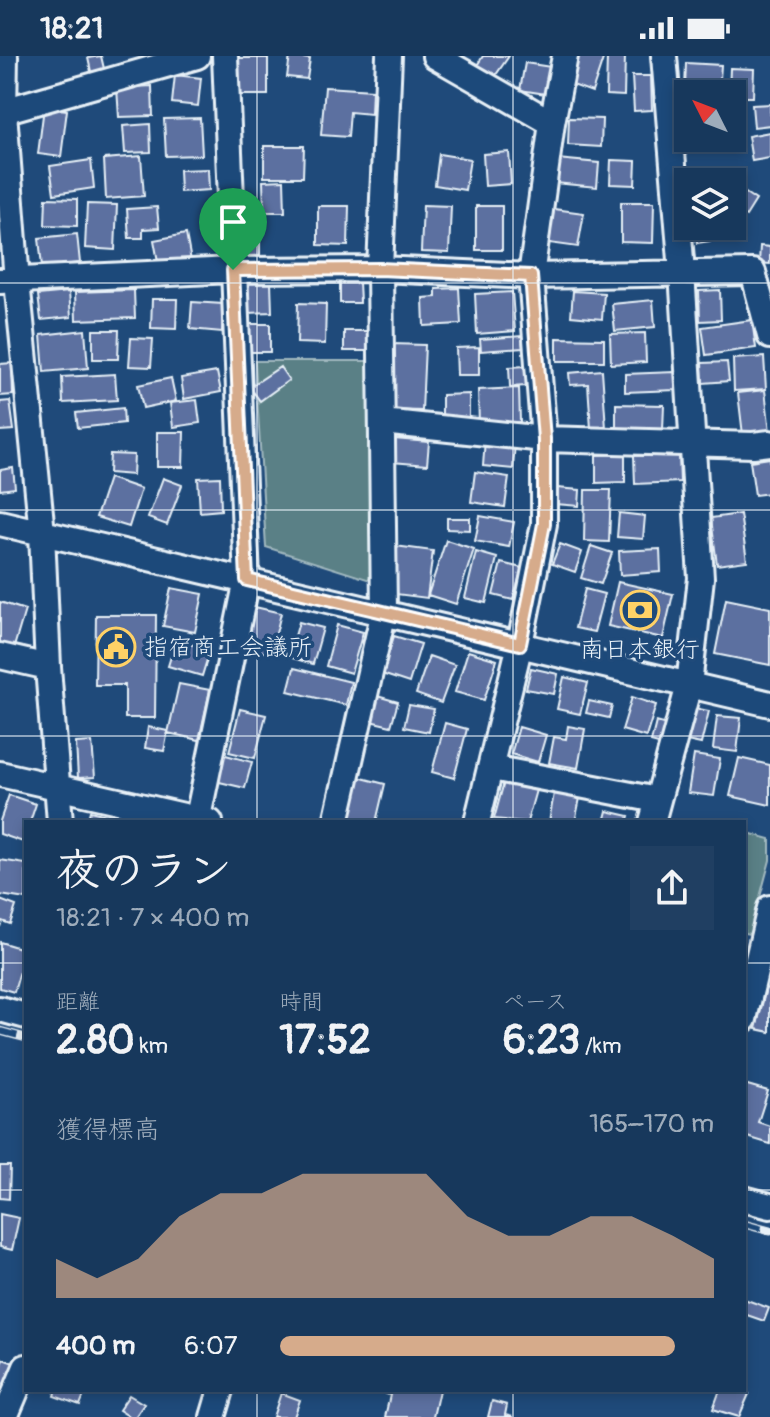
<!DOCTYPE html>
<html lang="ja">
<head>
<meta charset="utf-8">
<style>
	:root { --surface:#17385c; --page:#203f62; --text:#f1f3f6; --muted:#9eacbb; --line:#365272; --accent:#d6ab8b }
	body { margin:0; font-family:Pangolin,"Klee One",sans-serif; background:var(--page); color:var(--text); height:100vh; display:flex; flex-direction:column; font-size:30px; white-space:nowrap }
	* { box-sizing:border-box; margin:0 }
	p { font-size:26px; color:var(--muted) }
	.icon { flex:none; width:44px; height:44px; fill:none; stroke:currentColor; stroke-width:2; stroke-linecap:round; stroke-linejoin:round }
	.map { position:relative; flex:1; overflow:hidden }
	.drawer { position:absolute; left:24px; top:764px; width:722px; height:572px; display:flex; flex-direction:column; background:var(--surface); border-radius:0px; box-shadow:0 4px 12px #0003,0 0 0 2px var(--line) }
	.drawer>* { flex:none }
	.needle { width:52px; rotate:312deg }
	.fabs { position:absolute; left:674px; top:24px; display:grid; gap:16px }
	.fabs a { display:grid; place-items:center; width:72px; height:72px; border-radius:0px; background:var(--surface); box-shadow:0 4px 12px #0003,0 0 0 2px var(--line); font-size:40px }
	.pin { position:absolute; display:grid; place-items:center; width:68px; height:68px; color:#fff; margin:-82px -34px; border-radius:50% 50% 50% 0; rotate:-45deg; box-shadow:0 0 8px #0007 }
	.pin .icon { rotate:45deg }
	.round { display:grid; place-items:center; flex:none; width:84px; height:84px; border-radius:0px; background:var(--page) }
	.head { display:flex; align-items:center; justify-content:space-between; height:136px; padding:0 32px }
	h1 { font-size:44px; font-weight:700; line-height:60px }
	.figures { display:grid; grid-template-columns:repeat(3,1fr); gap:12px; height:136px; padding:8px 32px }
	.figures div { display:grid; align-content:center }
	.figures b { font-size:40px; font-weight:700 }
	.figures small { font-size:22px; font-weight:400 }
	.figures p { font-size:22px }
	.chart { height:224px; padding:16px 32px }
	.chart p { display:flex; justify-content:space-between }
	.chart svg { width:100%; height:144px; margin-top:8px; fill:var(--accent); opacity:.7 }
	ul { padding:0 32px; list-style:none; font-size:26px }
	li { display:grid; grid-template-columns:128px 96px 1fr; align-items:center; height:60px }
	li i { height:20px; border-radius:10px; background:var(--accent) }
	.status { display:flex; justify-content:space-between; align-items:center; height:56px; padding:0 40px; background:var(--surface); direction:ltr }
	.status svg { height:22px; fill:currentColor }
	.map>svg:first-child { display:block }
	.green { fill:#5a8086; stroke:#a1b8bf; stroke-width:2 }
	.building { fill:#5c70a0; stroke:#e8f1f8; stroke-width:2 }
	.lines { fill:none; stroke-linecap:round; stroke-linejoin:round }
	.minor-casing { stroke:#e8f1f8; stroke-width:30 }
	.minor { stroke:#1f4a7a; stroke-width:24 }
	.rail-casing { stroke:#e8f1f8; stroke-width:9 }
	.rail { stroke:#1f4a7a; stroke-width:6; stroke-dasharray:18; stroke-linecap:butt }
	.route-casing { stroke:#fff; stroke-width:16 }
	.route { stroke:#d6ab8b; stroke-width:10 }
	.grid { fill:none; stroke:#e8f1f8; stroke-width:2; stroke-opacity:0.55 }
	.labels { text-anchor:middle; stroke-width:7; stroke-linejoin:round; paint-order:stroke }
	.poi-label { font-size:24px; fill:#e8f1f8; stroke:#1f4a7a; text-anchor:start }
</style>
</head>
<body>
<div class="status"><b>18:21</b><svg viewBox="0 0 49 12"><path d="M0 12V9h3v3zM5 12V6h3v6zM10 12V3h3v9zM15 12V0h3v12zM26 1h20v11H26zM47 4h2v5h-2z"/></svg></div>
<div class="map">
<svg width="770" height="1361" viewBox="0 0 770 1361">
	<rect width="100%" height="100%" fill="#1f4a7a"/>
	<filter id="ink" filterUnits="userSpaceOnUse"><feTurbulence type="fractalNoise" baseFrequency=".0125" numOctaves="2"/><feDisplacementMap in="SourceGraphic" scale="16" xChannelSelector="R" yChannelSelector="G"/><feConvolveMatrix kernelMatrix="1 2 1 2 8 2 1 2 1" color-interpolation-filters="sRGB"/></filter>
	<g filter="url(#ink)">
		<path class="green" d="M255 305H371L370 524 266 491Z
			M744 776 770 783V804L750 878 744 877Z"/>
		<path class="building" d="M101 0 105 17 92 20 88 2Z
			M290 0 310 3 307 23 287 21Z
			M483 0H509L493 23 476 11Z
			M576 0H604L592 36 567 27Z
			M607 0H625L624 40 606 39Z
			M238 2H268V39H237Z
			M525 7 551 11 546 38 520 34Z
			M686 7 721 9 719 38H688V59H684Z
			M730 12 754 13 753 41H732V38H729Z
			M175 19 201 22 198 50 172 47Z
			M632 20H651L652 54 634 55Z
			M152 30 153 60 119 61 117 32Z
			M325 31 372 34 371 58 350 56 348 81 321 79Z
			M770 48V69L754 71 752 49Z
			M44 51 67 54 61 101 38 98Z
			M200 62 202 99 166 100 164 63Z
			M569 62 602 63 601 91 568 89Z
			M150 68 151 96 125 97 123 70Z
			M770 76V102L752 105 748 80Z
			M264 90H304L303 121H264Z
			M509 96 511 128 485 130 483 98Z
			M439 98 470 103 465 134 435 129Z
			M141 100 144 140 106 143 104 103Z
			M557 103 599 107 597 131 555 127Z
			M91 104 94 132 54 138 50 110Z
			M611 104 636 105 635 129 610 128Z
			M208 113 209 134 180 136 179 114Z
			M284 124 285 156H264L263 125Z
			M732 128 756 144 746 160 732 152Z
			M46 142 77 143V170L45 169Z
			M621 146H654L653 187 621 186Z
			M87 148 117 149 115 194 85 192Z
			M423 149 451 150 449 197 421 196Z
			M318 150H349L348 190 318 189Z
			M476 150H502V194H476Z
			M157 151 159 172 143 173V182H129L127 153Z
			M554 153 584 157 578 191 549 187Z
			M244 170H260V201L243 202Z
			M695 170H728L729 182 697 187Z
			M77 178 80 207 42 211 39 182Z
			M186 178 191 205 159 211 154 184Z
			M760 190 770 191V208L759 207Z
			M271 226 272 256 248 257 246 227Z
			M359 226 360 247H340V227Z
			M459 232 461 268 424 270 423 242 436 241V233Z
			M134 234 135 262 76 264 75 236Z
			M720 234 721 264 700 265 699 235Z
			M573 235 604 237 602 263 571 260Z
			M69 236 71 261 41 264 38 239Z
			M512 236 515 275 477 278 475 238Z
			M152 243H177L176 273 151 272Z
			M653 244 655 271 615 275 612 248Z
			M192 246 223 248 222 276 190 273Z
			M298 247 326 248 325 288 297 287Z
			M752 264 756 292 706 299 702 271Z
			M248 268H270V296H248Z
			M85 274 88 312 44 316 41 279Z
			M93 274H119L118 303H93Z
			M344 275H368L367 295H344Z
			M645 277 646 306 611 308 610 278Z
			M522 280 523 292 481 295 480 283Z
			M131 282 153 283 151 311 129 310Z
			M557 282 604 283V305H557Z
			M392 288 425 289 422 355 390 354Z
			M479 291V319H457L456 292Z
			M764 301 766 333 734 335 733 303Z
			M727 306 729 325 703 327 702 307Z
			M12 307 13 339 0 340V308Z
			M526 310 527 330 510 331 509 311Z
			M280 311 289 324 260 345 250 331Z
			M602 314 606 372 591 373 588 328 570 329 569 317Z
			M217 316 221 336 184 343 181 322Z
			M675 316 676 334 625 336V318Z
			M115 318 117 344 63 347 62 321Z
			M171 322 176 345 143 352 138 329Z
			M519 332 520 366 479 369 478 334Z
			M765 334 770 376 743 379 738 337Z
			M469 338V367H442V339Z
			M197 344 200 367 173 371 170 347Z
			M10 345 14 374 0 375V346Z
			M616 348 664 349 663 374 616 373Z
			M123 352 124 367 78 372 76 357Z
			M157 376H184L183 411H157Z
			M394 383 429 386 427 409 392 406Z
			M485 383 515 386 513 413 483 410Z
			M110 398 134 399 133 419 109 417Z
			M625 398V426L596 427V399Z
			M679 399 680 426 635 428 634 400Z
			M770 402V437L755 439 750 405Z
			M13 412 15 432 0 434V414Z
			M475 416 509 421 505 451 471 446Z
			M220 421 221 454 200 456 198 422Z
			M109 422 141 433 129 471 96 461Z
			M163 422 182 429 167 469 148 462Z
			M557 432 580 434 579 450 556 448Z
			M585 434H611L609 486 584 485Z
			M619 457 645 460 643 483 617 481Z
			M740 458 747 505 717 509 711 462Z
			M480 460 514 466 509 491 475 485Z
			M447 462H470V474L447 473Z
			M446 484 474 493 456 548 428 539Z
			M560 488 582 496 575 516 552 508Z
			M395 490 433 495 427 542 388 537Z
			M591 490 612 497 601 528 581 522Z
			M660 493 661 516 620 519 619 495Z
			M476 496 497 502 486 547 465 542Z
			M501 507 522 512 513 544 493 539Z
			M618 526 673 538 663 582 608 570Z
			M171 532 203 538 195 576 163 570Z
			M585 533 604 538 594 576 575 572Z
			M726 543 770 552V609L715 598Z
			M0 546 25 554 14 591 0 587Z
			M255 551 281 557 271 598 245 591Z
			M96 559H156L155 662H125V629H95Z
			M299 566 323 572 313 608 289 601Z
			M337 569 363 576 351 617 326 610Z
			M394 580 421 588 409 627 382 618Z
			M176 584 210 594 202 620 168 610Z
			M468 595 497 604 484 644 455 636Z
			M429 600 455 609 441 647 416 638Z
			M294 612 351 626 346 649 288 635Z
			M531 612 558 618 554 638 526 633Z
			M564 621 588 627 580 658 557 653Z
			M179 628 210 634 199 684 168 677Z
			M377 640 398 646 391 670 370 665Z
			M632 641 656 649 646 681 622 674Z
			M589 645 612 650 609 662 586 657Z
			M409 649 434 653 429 676 404 671Z
			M689 651 709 655 701 688 682 684Z
			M240 653 266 659 255 702 229 696Z
			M717 660 741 662 737 696 713 693Z
			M656 666 667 669 662 689 651 686Z
			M445 667 467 673 454 722 432 716Z
			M568 670 585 673 578 712 549 707 554 681 566 683Z
			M148 671 168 675 164 695 145 692Z
			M519 671 546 679 538 706 511 698Z
			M92 686 95 721 78 722 76 687Z
			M222 698 252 706 245 732 215 725Z
			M694 699 720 703 714 740 688 737Z
			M739 702 770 709V749L730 740Z
			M358 721 385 728 376 766 348 762Z
			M504 726 536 734 527 766 494 763Z
			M554 737 580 742 575 766H549Z
			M9 739 36 748 30 766H26L23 786 0 778V765Z
			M90 755 115 761 114 766H87Z
			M607 755 629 760 627 766H604Z
			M0 804 26 808V843L0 839Z
			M0 844 16 850 10 868 2 865 0 871Z
			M0 886 26 894 14 936 0 932Z
			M766 932 770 933V976L756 973Z
			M744 1028 768 1035 758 1066 770 1070V1088L744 1080Z
			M0 1110H10L9 1143 0 1142Z
			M0 1158 19 1162 12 1194 0 1191Z
			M744 1243 769 1252 764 1265 744 1258Z
			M3 1303 14 1307 5 1333 0 1332V1313Z
			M56 1334H86L80 1349 54 1340Z
			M386 1334H439L433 1361H385L390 1339 385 1338Z
			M720 1334H738L749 1338 739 1361 713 1353Z
			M281 1337 300 1344 294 1361H273Z
			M129 1339 144 1348 135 1361H130L119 1354Z
			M492 1345 507 1349 505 1359 513 1361H488Z"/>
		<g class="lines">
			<g class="minor-casing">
				<path id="minor" d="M5 0 4 56 17 225 42 477 48 611 60 766
					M435 0 552 67
					M0 56 197 0
					M0 225 233 214 380 213 531 220 753 216 770 280
					M382 366 544 383 753 389 770 387
					M0 467 770 648
					M0 600 48 611
					M492 712 657 744
					M0 718 210 766
					M197 766 247 524 225 0
					M336 766 384 555 380 213 389 0
					M477 766 520 588 544 468V383L531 220 552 67 565 0
					M652 766 689 629 701 522 682 216 664 0
					M0 953 26 960
					M744 963 770 852
					M744 1143 770 1150
					M5 1361 26 1311
					M213 1361 221 1334"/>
			</g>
			<use href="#minor" class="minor"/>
			<g class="rail-casing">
				<path id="rail" d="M0 975 26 982
					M744 1168 770 1175"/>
			</g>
			<use href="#rail" class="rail"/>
		</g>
	</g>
	<g class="lines" filter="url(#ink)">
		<g class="route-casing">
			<path id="route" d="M380 213 531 220 544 383V468L520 588 247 524 233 214Z"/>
		</g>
		<use href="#route" class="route"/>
	</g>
	<path class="grid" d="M257 0V766M513 0V766M0 227H770M0 454H770M0 680H770M0 907H26M744 907H770M0 1134H26M744 1134H770M257 1334V1361M513 1334V1361"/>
	<defs>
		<g id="bank-ring" transform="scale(2)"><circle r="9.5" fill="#1f4a7a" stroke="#ffd166" stroke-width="1.5"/><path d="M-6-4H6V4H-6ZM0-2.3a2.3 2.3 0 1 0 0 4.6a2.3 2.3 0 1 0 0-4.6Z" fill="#ffd166"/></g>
		<g id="civic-ring" transform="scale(2)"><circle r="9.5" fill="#1f4a7a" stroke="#ffd166" stroke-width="1.5"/><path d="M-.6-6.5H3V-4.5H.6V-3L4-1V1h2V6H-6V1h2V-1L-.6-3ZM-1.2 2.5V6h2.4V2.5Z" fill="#ffd166"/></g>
	</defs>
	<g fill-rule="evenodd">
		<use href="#bank-ring" x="640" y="554"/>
		<use href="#civic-ring" x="116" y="591"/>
	</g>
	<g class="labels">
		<g class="poi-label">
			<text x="144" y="599">指宿商工会議所</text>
			<text x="640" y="601" text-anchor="middle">南日本銀行</text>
		</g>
	</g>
</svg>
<div class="fabs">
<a><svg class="needle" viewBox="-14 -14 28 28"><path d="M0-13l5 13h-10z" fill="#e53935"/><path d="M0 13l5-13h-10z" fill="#9eacbb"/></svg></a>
<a><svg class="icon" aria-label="layers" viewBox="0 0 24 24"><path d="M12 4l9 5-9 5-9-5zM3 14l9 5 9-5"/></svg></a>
</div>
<div class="pin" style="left:233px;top:214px;background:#1e9e55"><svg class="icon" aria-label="arrive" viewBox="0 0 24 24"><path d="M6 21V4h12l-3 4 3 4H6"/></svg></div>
<section class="drawer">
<div class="head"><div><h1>夜のラン</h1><p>18:21 · 7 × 400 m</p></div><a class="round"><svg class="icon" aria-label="share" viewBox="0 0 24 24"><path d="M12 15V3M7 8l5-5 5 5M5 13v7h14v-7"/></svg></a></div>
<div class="figures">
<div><p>距離</p><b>2.80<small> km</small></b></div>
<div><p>時間</p><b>17:52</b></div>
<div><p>ペース</p><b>6:23<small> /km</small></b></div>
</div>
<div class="chart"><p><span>獲得標高</span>165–170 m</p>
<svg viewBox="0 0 160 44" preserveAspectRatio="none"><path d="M0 44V32L10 38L20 32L30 19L40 12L50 12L60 6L70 6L80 6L90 6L100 19L110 25L120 25L130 19L140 19L150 25L160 32V44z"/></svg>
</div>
<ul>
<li><b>400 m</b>6:07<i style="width:91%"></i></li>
</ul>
</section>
</div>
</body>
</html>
